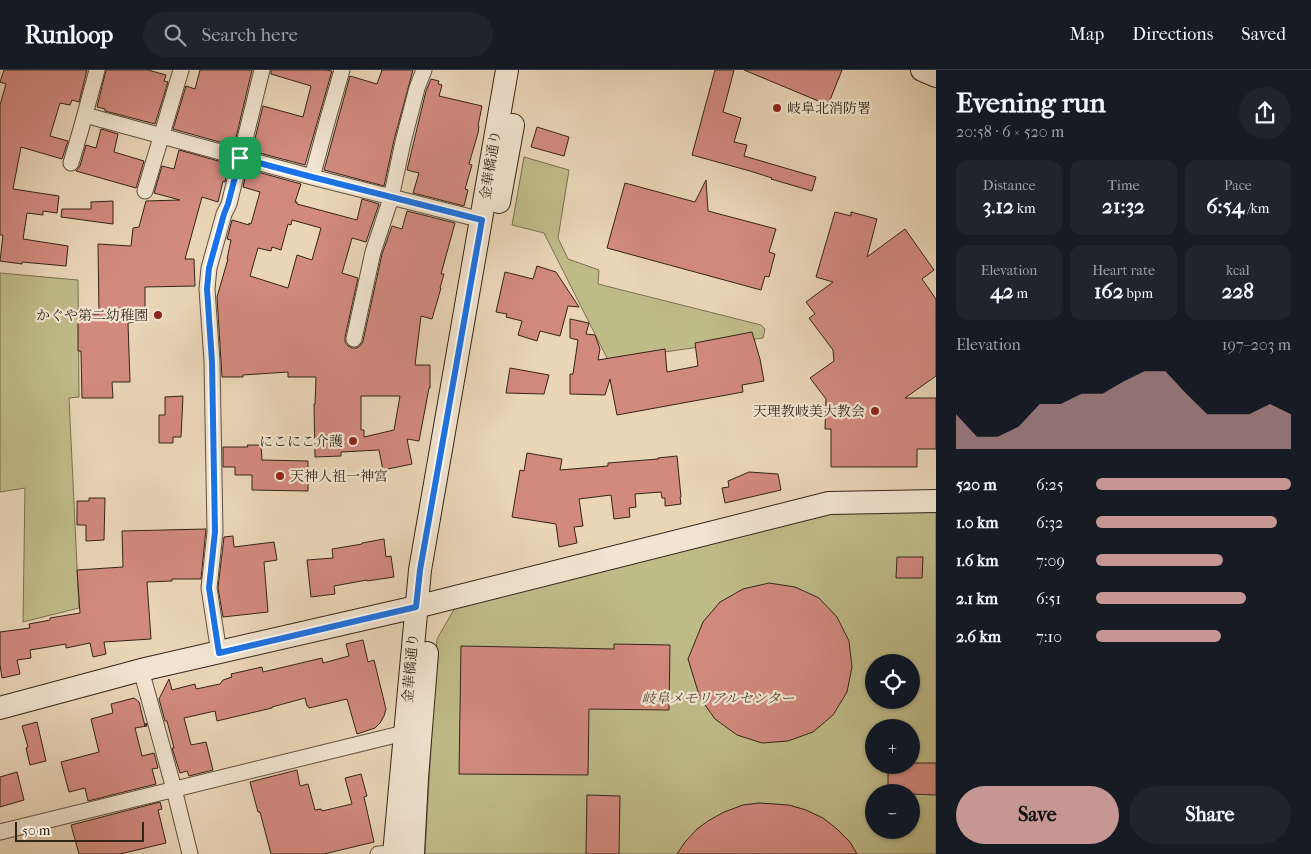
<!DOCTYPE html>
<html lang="en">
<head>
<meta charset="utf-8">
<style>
	:root { --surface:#171b24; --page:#20242c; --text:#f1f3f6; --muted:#9ea1a6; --line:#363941; --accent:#c59692 }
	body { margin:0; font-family:"IM FELL French Canon","Noto Serif JP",serif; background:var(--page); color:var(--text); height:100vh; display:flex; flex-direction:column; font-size:19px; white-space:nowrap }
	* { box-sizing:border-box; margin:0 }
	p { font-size:16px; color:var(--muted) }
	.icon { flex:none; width:28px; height:28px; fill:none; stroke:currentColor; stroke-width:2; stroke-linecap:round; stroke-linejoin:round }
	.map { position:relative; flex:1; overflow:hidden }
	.side { display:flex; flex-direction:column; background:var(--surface); width:375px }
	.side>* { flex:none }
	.controls { position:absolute; left:865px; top:584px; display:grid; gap:10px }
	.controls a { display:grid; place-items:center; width:55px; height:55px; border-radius:50%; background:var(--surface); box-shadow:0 1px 4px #0004; font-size:25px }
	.scale { position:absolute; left:15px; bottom:12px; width:129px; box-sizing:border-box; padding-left:5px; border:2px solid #332418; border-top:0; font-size:14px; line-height:18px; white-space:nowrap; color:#332418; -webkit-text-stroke:4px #f1e4d0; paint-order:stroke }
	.pin { position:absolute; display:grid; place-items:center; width:42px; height:42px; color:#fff; margin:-21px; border-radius:10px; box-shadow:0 2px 8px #0006 }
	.round { display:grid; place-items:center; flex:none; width:52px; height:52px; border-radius:26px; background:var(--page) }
	.overview { display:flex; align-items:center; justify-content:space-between; height:85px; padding:0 20px }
	h1 { font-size:28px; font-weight:700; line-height:38px }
	.stats { display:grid; grid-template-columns:repeat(3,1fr); gap:8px; height:85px; padding:5px 20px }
	.stats div { display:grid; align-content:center; border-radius:12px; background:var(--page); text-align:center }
	.stats b { font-size:21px; font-weight:700 }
	.stats small { font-size:14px; font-weight:400 }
	.stats p { font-size:14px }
	.chart { height:140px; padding:10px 20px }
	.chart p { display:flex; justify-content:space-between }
	.chart svg { width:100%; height:90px; margin-top:5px; fill:var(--accent); opacity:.7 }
	.button { display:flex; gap:10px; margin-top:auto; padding:10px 20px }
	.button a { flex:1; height:58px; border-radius:30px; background:var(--accent); color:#111; font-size:20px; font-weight:700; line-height:58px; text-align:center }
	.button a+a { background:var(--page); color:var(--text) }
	ul { padding:0 20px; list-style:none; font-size:16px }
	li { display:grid; grid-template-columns:80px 60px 1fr; align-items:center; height:38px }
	li i { height:12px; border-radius:6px; background:var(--accent) }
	header { display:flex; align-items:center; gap:30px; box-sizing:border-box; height:70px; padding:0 25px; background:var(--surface); border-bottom:1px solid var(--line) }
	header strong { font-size:24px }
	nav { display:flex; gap:28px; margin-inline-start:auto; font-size:18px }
	.search { width:350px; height:45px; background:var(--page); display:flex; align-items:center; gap:12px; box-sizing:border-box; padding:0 18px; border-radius:28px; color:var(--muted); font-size:19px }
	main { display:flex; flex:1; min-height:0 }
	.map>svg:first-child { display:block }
	.green { fill:#bfbb89; stroke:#797050; fill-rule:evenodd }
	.building { fill:#d28a7f; stroke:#332418; fill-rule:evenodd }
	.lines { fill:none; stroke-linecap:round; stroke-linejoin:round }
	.street-casing { stroke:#615040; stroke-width:17 }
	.secondary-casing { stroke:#332418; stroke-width:24 }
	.street { stroke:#f1e4d0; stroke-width:15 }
	.secondary { stroke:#f1e4d0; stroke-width:22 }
	.route-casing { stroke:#fff; stroke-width:10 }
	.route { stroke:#1a73e8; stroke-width:6 }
	.poi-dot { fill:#8f2418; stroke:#f1e4d0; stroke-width:2 }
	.labels { text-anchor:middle; stroke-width:4.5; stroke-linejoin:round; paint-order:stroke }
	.poi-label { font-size:14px; fill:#332418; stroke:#f1e4d0; text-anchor:end }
	.street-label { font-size:14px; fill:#332418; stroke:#f1e4d0 }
	.park-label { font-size:14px; font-style:italic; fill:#564a34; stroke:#f1e4d0 }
</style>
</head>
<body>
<header>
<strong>Runloop</strong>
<div class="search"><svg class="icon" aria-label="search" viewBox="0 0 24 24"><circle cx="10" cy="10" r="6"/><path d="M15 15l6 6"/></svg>Search here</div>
<nav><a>Map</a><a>Directions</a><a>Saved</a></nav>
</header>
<main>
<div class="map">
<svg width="936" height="784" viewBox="0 0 936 784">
	<rect width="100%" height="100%" fill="#ead5b7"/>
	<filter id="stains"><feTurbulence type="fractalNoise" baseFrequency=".004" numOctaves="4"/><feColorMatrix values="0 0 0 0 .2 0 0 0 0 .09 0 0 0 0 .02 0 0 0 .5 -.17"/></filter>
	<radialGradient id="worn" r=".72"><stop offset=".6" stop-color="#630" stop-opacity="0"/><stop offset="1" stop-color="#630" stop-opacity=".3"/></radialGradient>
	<path class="green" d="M524 87 569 100 558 168 568 189 599 200 598 214 761 255 765 259 763 268 608 290 544 163 512 155Z
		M0 203 78 210 79 327 69 328 79 538 23 552 25 418 0 422Z
		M936 436V784H425L437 569 456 536 829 439ZM874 592H911V630H874ZM874 658H911V695H874ZM874 722H911V760H874Z"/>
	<path class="building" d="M4 0H87L79 32 72 30 70 35 60 33 50 66 68 71 62 89 21 77 13 119 59 126 57 143 43 141V145L27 143 23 169 68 176 66 196 22 192V194L0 191 3 165H0V35L6 14 0 12Z
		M106 0H148L166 5 164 11 168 12 155 54 105 41V39L97 37Z
		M200 0H252L234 76 173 59 186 16 195 19Z
		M271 0H326L332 1 305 95 252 81 263 36 303 47 311 16 271 4Z
		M382 0H413L394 70 384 116 324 100 350 6 377 14Z
		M715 0H734L723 42 741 48 734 72 747 75 744 86 816 107 812 121 771 109 772 108 750 101 692 85Z
		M744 0H842L828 35Z
		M431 9 439 11 438 14 442 15 439 26 482 36 478 56H479L478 63 469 94 472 95 465 119 468 120 464 136 413 123 419 103 407 100 426 21Z
		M537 57 569 67 564 86 531 77Z
		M101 59 118 64 114 82 144 91 136 118 76 101 80 96 86 75 96 78Z
		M179 80 229 94 225 112 223 111 218 132 202 127 185 189H194L195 216 145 217V244H141L142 251 128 253 130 312H112L113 328H82L81 281H78V244H99L98 174 131 176 133 158 139 157 146 131 180 130 154 123 162 96 174 99Z
		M247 99 301 114 295 132H297V134L357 150 362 129 379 134 366 172 352 168 342 203 358 208 345 267V272L348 276 352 278H357L361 275 363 271 382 184 392 156 402 159 407 141 455 153 441 204H444L440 218H441L432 249 421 246 415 295H430V318H429L419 371 407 369 412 394 383 400 379 380 341 382V386L315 387 314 334H315L316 307H288V302L243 305V307H222L217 227 228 189H227L231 170 227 169 232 150 249 155V153L251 154 260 122 243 117ZM292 150 321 158 312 190 297 185 288 218 250 206 258 178 271 181 272 177 281 180 288 154 291 155ZM361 326H400L394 360 364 367V360H361Z
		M706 110 708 141 776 159 769 182 775 184 769 207 765 206 761 220 607 178 625 113 695 132Z
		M113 131V154L61 147 62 139H91V132Z
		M835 142 851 146V142L877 149 867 187 905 159 934 200 922 209 936 229V306L905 328H936V379H917V397H831V359H825L826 329 810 308 834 291 833 280 809 248 815 244 806 232 833 212 816 207Z
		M537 196 556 202 579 237 568 236 560 266 540 261 537 271 518 265 522 251 506 247 507 244 496 242 505 202 533 209Z
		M570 249 589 253 586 264 595 265 600 279 598 290 665 279 667 302 698 296 695 273 752 262 760 289 764 311 742 315 743 322 617 345 610 309 605 325 570 324V304H573L578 270 570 268Z
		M510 298 549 305 544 324 506 323Z
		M183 326 181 367H173V373H159V345H165V327Z
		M247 375H261L262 390 308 391V421L252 420V405H235V397H223V377H248Z
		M527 383 562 389 560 400 608 396V393L658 389V388L677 386 681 427H680L681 434 665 436V428H662L661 422 635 424 636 437 629 438 630 447 614 449 611 425 579 429 583 456 574 457 577 473 559 477 556 454 512 447 520 400 524 401Z
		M749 402 778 404 781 420 725 433 722 418 729 417 728 411Z
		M89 428H105L104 470 86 471V455H77V431H89Z
		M206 459 201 509H172V511L147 512 151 569 104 572 106 584 93 587 90 573 66 578V574L30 580 31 588 17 590 20 604 2 608 0 595V562L30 558 29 554 50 550V548L80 543 77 500 123 497 122 461Z
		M233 466 234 477 274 472 277 490 264 492 268 542 223 547 218 518 224 467Z
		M384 469 386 487 391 486 394 507 367 511V510L334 516 335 524 311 527 307 490 333 488 332 479 362 474V473Z
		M897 487H923L922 508H896Z
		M769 513 795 517 819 528 837 547 849 571 852 597 847 622 833 645 813 662 788 671 762 673 737 665 715 649 700 628 688 589 703 552 720 532 743 519Z
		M363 570 368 592 374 590 386 639 384 646 380 653 375 658 357 664 347 629 309 638 308 636H307L305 628 272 637V638L217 651 215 641 184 648 191 675 206 672 213 700 189 706 187 701 180 703 172 678H174L167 651H165L159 629 169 609 172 620 195 614 196 619 220 614 223 610 232 607 231 604 262 597 263 602 322 588 323 593 349 586 346 574Z
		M614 574 670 575 669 640 589 639 588 705 459 704 461 576 614 579Z
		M134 628 139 632 145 656 146 653 147 656 135 658 142 686 154 683 158 698 152 699 156 714 88 731 85 718 69 722 61 692 99 682 91 649 113 643 111 634Z
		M37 652 46 691 30 695 26 678 28 677 22 656Z
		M911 693H936V725L911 724V722H888V695H911Z
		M297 700 300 716 308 714 315 740 321 739 322 741 352 734 345 708 361 704 367 726 364 727 374 772 324 784H271L260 742H258L250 712Z
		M17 702 24 730 0 737V707Z
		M587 725 620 726 619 784H586Z
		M160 732 162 739 158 740 166 773 120 784H79L71 755Z
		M759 733 789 735 806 740 823 748 837 759 850 772 857 784H677L685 772 697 759 708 751 724 742 743 735Z"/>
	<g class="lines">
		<g class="street-casing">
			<path id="street" d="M85 45 312 107 482 150
				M71 93 81 59 97 0
				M312 107 327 52 342 0
				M145 121 181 0
				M354 269 373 182 391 128 403 72 417 18 424 0
				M219 583 209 518 215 462 212 292 207 219 209 198 224 144 229 134 262 0
				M141 600 174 719 190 784
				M0 762 404 663
				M378 784 394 783"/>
		</g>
		<g class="secondary-casing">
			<path id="secondary" d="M922 0 936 6
				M499 132 513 55
				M0 638 141 600 416 537 829 433 936 431
				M394 784 420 500 507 0
				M413 784 417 708 427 583"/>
		</g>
		<use href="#street" class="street"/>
		<use href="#secondary" class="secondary"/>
	</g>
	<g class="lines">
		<g class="route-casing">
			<path id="route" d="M240 88 312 107 482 150 420 500 416 537 219 583 209 518 215 462 212 292 207 219 209 198 224 144 228 134Z"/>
		</g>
		<use href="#route" class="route"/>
	</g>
	<g class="poi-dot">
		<circle cx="777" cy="38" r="5"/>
		<circle cx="158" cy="245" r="5"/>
		<circle cx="875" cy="341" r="5"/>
		<circle cx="353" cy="371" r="5"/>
		<circle cx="280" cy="406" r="5"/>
	</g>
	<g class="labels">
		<g class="poi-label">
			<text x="787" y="43" text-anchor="start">岐阜北消防署</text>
			<text x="148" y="250">かぐや第二幼稚園</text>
			<text x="865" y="346">天理教岐美大教会</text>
			<text x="343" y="376">にこにこ介護</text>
			<text x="290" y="411" text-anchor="start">天神人祖一神宮</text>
		</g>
		<g class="street-label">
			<text transform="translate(490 95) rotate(-81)" y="5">金華橋通り</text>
			<text transform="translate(410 598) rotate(-85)" y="5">金華橋通り</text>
		</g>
		<g class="park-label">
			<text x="718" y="633">岐阜メモリアルセンター</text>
		</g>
	</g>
	<rect width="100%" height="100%" filter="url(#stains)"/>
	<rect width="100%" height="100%" fill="url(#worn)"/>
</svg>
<div class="controls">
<a><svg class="icon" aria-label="locate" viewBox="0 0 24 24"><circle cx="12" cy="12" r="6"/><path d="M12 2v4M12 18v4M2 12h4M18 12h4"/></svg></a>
<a>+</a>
<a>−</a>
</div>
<div class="scale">50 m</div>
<div class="pin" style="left:240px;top:88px;background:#1e9e55"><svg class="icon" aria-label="arrive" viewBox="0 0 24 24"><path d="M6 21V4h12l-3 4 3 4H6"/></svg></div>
</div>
<section class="side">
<div class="overview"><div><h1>Evening run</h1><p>20:58 · 6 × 520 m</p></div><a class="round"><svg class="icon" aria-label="share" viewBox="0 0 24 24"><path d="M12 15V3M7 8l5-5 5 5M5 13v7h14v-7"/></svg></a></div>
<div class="stats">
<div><p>Distance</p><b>3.12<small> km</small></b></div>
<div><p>Time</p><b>21:32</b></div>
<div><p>Pace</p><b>6:54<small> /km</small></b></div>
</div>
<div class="stats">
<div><p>Elevation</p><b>42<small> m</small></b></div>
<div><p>Heart rate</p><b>162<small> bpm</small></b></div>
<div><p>kcal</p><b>228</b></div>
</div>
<div class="chart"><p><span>Elevation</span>197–203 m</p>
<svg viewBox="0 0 160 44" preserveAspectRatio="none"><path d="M0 44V27L10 38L20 38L30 33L40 22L50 22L60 17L70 17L80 11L90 6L100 6L110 17L120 27L130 27L140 27L150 22L160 27V44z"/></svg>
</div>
<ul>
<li><b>520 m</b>6:25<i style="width:100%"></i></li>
<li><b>1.0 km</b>6:32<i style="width:93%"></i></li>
<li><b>1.6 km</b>7:09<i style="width:65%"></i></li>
<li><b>2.1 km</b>6:51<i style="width:77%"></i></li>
<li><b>2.6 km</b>7:10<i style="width:64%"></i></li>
</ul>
<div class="button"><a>Save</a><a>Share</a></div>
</section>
</main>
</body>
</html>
